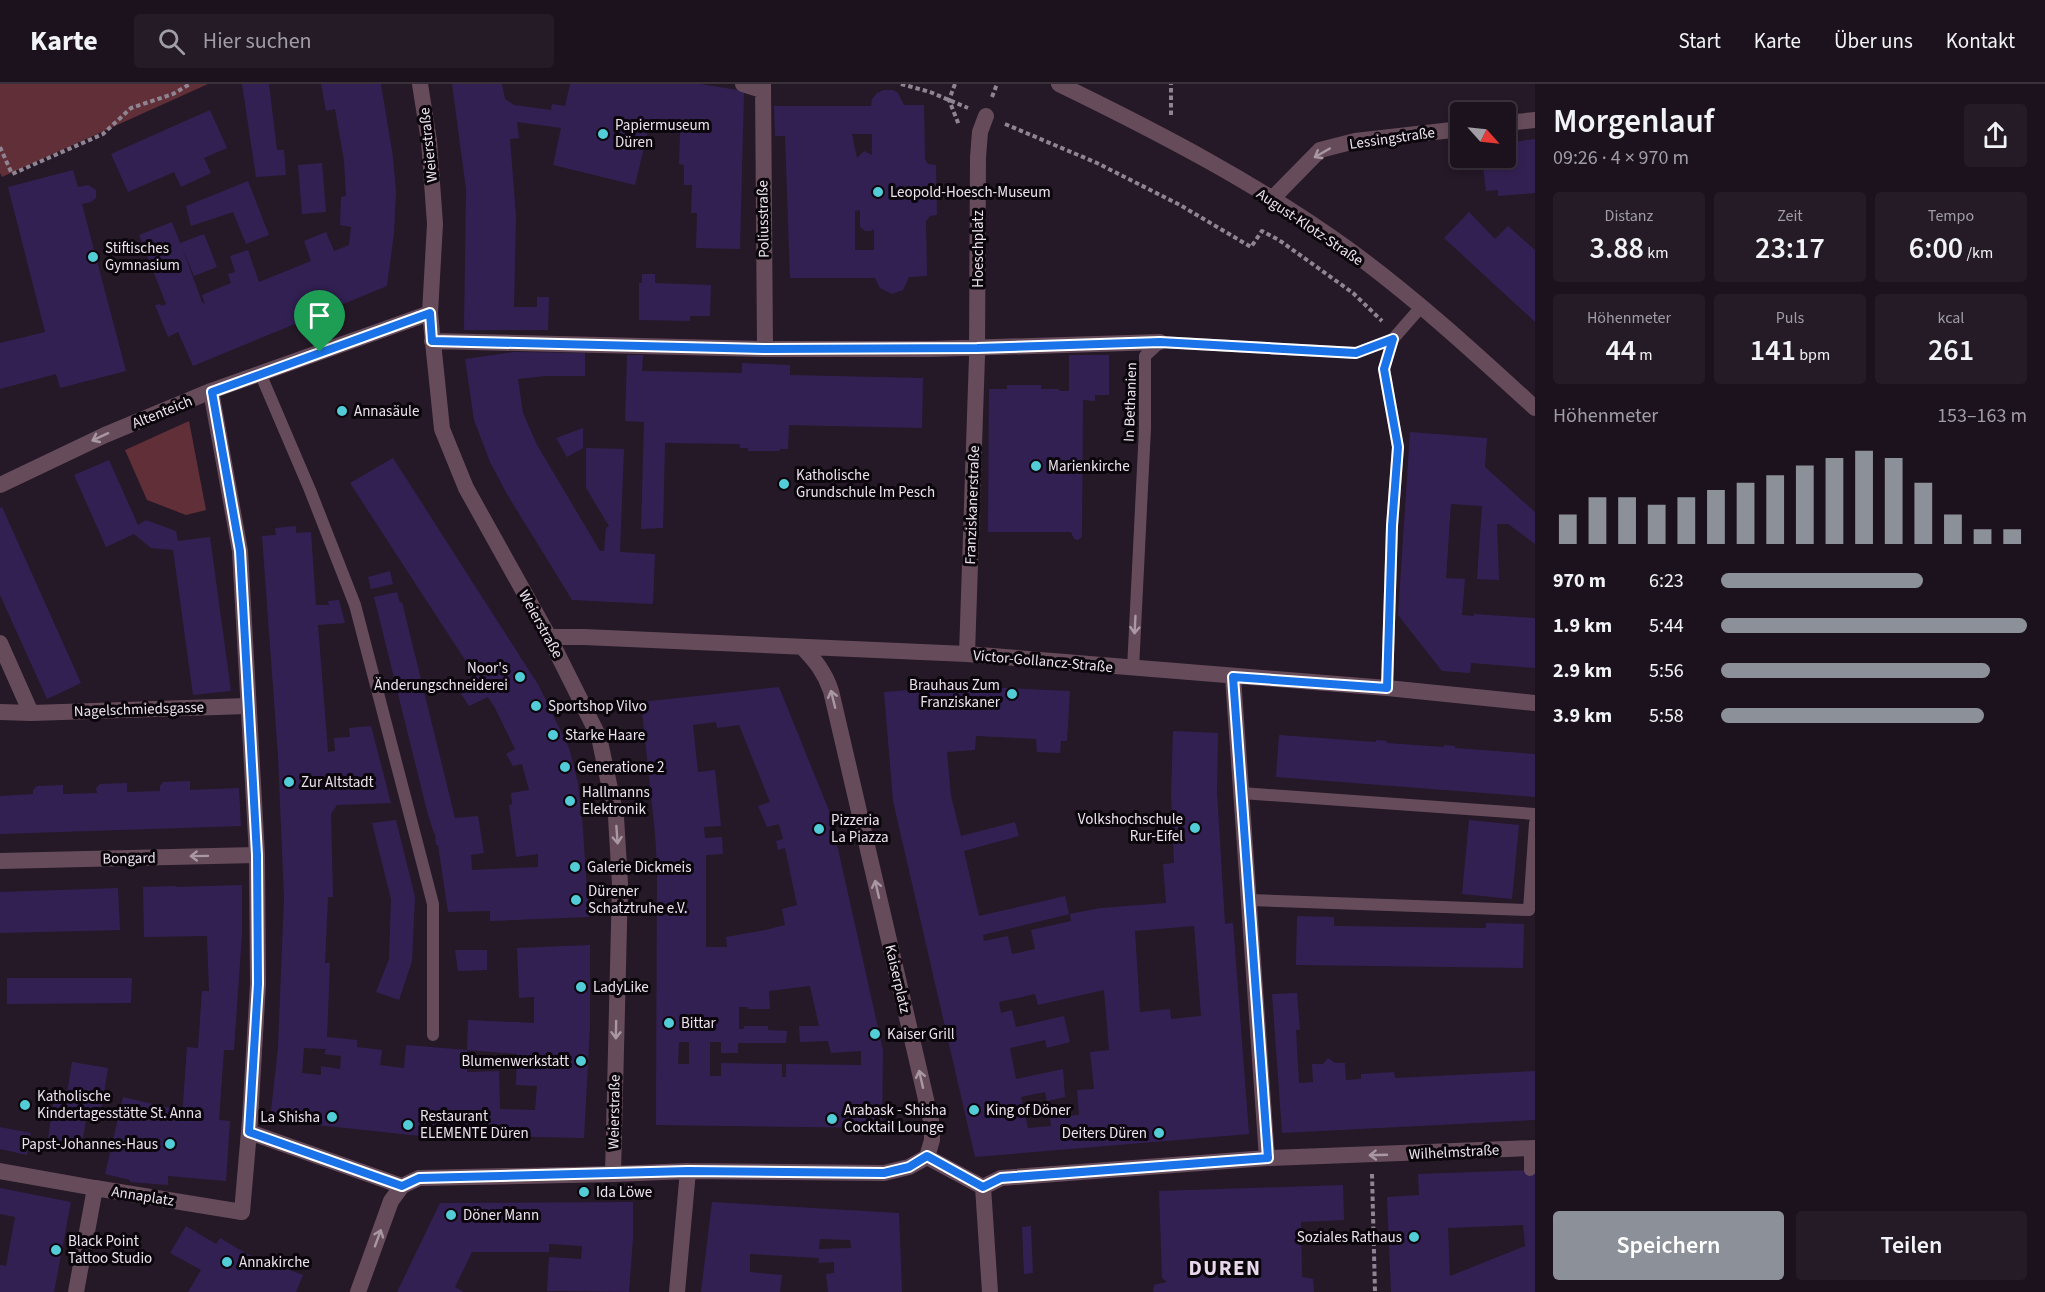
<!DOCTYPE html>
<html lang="de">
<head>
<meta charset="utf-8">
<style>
	:root { --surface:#1c121d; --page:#251b26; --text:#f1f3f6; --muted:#a09ea4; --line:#3a323b; --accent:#8c9099 }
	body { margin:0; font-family:"Source Sans 3",sans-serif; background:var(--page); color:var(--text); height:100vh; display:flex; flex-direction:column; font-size:22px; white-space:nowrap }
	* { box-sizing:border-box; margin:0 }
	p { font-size:20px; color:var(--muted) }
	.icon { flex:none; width:33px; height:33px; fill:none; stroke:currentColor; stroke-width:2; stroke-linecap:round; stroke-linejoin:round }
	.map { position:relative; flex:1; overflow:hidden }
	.details { display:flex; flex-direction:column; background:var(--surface); width:510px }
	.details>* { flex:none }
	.needle { width:39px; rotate:117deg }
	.fabs { position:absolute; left:1450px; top:18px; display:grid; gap:12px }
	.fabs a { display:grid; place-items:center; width:66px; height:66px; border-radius:6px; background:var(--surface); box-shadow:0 3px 9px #0003,0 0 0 2px var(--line); font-size:30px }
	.pin { position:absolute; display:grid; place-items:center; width:51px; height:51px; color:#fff; margin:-62px -26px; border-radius:50% 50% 50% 0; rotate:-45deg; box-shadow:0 0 6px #0007 }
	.pin .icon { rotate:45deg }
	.round { display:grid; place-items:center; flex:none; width:63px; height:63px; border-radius:6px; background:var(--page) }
	.headline { display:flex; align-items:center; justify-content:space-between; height:102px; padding:0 18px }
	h1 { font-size:33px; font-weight:600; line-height:45px }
	.stats { display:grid; grid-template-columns:repeat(3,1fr); gap:9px; height:102px; padding:6px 18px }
	.stats div { display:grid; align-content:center; border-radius:6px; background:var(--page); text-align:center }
	.stats b { font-size:30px; font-weight:600 }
	.stats small { font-size:16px; font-weight:400 }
	.stats p { font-size:16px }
	.chart { height:168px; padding:12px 18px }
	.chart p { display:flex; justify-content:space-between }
	.chart svg { width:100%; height:108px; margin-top:6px; stroke:var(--accent); stroke-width:6 }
	.action { display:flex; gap:12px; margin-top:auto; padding:12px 18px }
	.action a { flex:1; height:69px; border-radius:6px; background:var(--accent); color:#fff; font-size:24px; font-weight:600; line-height:69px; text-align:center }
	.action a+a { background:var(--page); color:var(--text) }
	ul { padding:0 18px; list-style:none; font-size:20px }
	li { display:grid; grid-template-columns:96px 72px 1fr; align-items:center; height:45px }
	li i { height:15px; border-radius:8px; background:var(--accent) }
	header { display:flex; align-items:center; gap:36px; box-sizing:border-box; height:84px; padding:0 30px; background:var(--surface); border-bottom:2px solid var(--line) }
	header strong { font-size:28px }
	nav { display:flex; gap:33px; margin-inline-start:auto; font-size:21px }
	.search { width:420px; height:54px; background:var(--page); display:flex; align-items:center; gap:15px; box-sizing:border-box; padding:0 21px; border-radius:6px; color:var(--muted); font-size:22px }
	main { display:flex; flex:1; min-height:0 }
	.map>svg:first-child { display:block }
	.green { fill:#602f38 }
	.building { fill:#332053; fill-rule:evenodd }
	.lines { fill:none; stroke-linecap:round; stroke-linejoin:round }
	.path { stroke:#8f8491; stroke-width:4; stroke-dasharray:4.5 3; stroke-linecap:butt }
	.service { stroke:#664c5a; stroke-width:12 }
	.pedestrian { stroke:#664c5a; stroke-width:16 }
	.minor { stroke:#664c5a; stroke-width:16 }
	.tertiary { stroke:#664c5a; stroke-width:16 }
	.oneway { stroke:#a998a4 }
	.route-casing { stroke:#fff; stroke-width:12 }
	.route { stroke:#1a73e8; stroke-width:8 }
	.poi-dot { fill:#52ccd6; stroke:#0b060c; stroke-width:2 }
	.labels { text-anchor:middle; stroke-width:6; stroke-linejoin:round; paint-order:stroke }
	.poi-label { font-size:15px; fill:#ece3ee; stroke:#0b060c; text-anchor:start }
	.street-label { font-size:15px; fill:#ece3ee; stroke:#0b060c }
	.district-label { font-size:21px; font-weight:bold; letter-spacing:1.5px; fill:#e9d7eb; stroke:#0b060c }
</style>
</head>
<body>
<header>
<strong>Karte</strong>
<div class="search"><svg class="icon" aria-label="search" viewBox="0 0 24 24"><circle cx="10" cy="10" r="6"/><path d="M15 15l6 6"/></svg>Hier suchen</div>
<nav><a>Start</a><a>Karte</a><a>Über uns</a><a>Kontakt</a></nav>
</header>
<main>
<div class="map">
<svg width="1535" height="1208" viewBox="0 0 1535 1208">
	<rect width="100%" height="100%" fill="#251827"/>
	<path class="green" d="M0 0H208L2 93 0 89Z
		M189 337 206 426 186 431 147 416 125 366Z"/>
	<path class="building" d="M242 0H269L277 66H284L286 91 256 93Z
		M321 0H381L393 73 396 108 394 149 387 202 193 282 178 248 168 253 155 221 160 220 161 222 166 220 139 151 172 138 180 159 204 150 217 183 194 192 182 163 202 218 205 220 202 211 231 199 228 190 235 188 230 172 248 166 259 198 311 177 304 157 326 148 334 167 349 161 351 143 340 141 341 113 346 112 344 77 335 25 326 27Z
		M452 0H502L505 15 514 21 551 26 552 20 565 22 570 0H700L744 7 740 165 696 164 697 129H691L692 101H684V81L679 80 680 49 648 47 635 101 553 81 561 44 517 38 519 54 510 55 516 132 514 223H537V213H549L548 246H464L466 105Z
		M884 6H893L898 9 904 21H924L925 75 928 80 936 81 937 131 930 132 926 137 927 192 909 193 903 206 892 210 880 204 875 194H790L785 52H775L774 22H871L872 15 877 9ZM852 50H872V71L864 67 857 74ZM860 126V143L865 147H871L874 145V166H855V127Z
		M210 26 227 64 204 74 211 89 181 103 174 88 128 108 111 70Z
		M1535 55V109L1498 112V106L1486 107 1482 74H1506V59Z
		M322 79 326 128 302 130 298 81Z
		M73 86 78 103 88 101 96 106V114L91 118 82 120 126 287 60 304 56 290 0 305V259L45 248 8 103Z
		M248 97 269 151 246 160 233 128 191 142 186 122Z
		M1469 128 1495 155 1508 142 1535 166V238L1444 154Z
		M642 190H655V199L711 201 710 232H690V237L639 236V199H642Z
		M514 268 585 269V292H545L518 295 523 329 537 361 600 467H604L606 444 609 442 586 404V364L624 365 620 468 655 470 653 520 572 516 507 410 490 378 474 336 465 275Z
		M627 271H643L642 287 742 289V279L790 281V291L923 294 922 344 789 341 788 365H780L779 367H748V364H740V360L665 359 663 444 641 445 644 338 625 337Z
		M1069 271H1109V311H1095V317L1083 316 1082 453 1078 456 1074 455 1071 448H988L989 305H1007V301H1041V305H1059V307H1069Z
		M583 344V364L567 373 556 354Z
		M1410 348 1487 354 1485 383 1535 428V460L1508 440H1497L1499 496 1477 495 1482 422 1451 420 1446 494 1465 495 1462 531 1474 532V530L1535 534V584L1471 579 1470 589 1442 587 1398 531Z
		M393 374 539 602 569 664 578 699 582 733 589 833 490 837V827L448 828 438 761H436L435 749 434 750 427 727 374 513 397 508 400 519 402 518 455 734 478 732 484 769 471 771 472 786 538 783V770L516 773 509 721 512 720 511 709 529 706 522 680 513 682 506 670 515 665 495 624 488 613 469 622 461 610 478 596 350 399Z
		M109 376 138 441 146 436 176 447 178 457 210 453 231 607 193 611 173 466 151 464 134 450 106 463 74 391Z
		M2 423 81 599 47 615 0 511V424Z
		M296 442V449L311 448 316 521H329L328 517 339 516 345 539 318 541 328 668 335 667 334 654 350 653 349 644 371 642 391 719 337 721 331 730 333 813H328L325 879H330L327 953 357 956V963L382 966 380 981 404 984 406 961 467 966V988L499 987 500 1025 535 1026 537 1002 516 1001 517 970 467 966 468 936 534 939V913L519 914 517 864 590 861V942L584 1054 500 1052 439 1054 270 1036 278 963 284 814 278 672 262 452 276 451 275 444ZM304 964 326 965 324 970 341 972 340 985 321 982V991L302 989Z
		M390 487 393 500 371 505 368 493Z
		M962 602 1070 607 1067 657H1061L1060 669 1037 668 1036 655 976 652 975 666 947 668 951 712 961 752 1015 738 1019 752 964 767 979 832 1065 812 1069 830 1101 824 1166 819 1163 780 1174 779 1171 711 1173 647 1218 649 1217 708 1225 840 1233 839 1249 1050 975 1073 893 717 884 608ZM1070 830 1071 837 1031 846 1035 865 1012 870 1008 852 984 857 983 851ZM1194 842 1201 932 1171 935 1170 925 1140 928 1135 847ZM1104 906 1109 966 1090 968 1094 1005 1077 1006 1079 1031 1050 1033 1051 1042 1028 1044 1021 1013 1045 1008 1047 1017 1065 1013 1063 985 1016 995 1010 964 1045 956 1047 964 1070 958 1064 932 1016 943 1012 926 1001 929 999 918 1035 910 1038 921Z
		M779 603 830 729 883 966 882 1044 656 1041 657 782 655 749 641 618ZM716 638 717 644 739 641 770 718 758 722 767 743 779 740 783 755 776 757 778 766 785 764 797 821 782 825 785 841 765 846 726 853 727 863H706V771L723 770 722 753 705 754 704 743 721 742 715 686 698 688 693 641ZM810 902 819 942H799L800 958 828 957 831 969 861 967V981L786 980V993H782V980L721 979V992H710V958H721V969H738V959H786L787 947 768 946V942H744V945H739V923H748V925H770L769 907ZM679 958H689V980H678Z
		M1279 651 1376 658V656L1387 657V659L1444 663V661L1455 662V664L1535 670V713L1276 693Z
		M190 697V706L239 704 241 742 0 750V712L33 710V706L37 702 63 701V710L97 709 96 704 100 700 127 699V708L160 707V702L163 698Z
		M396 736 415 813 412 877 399 916 376 908 389 875 391 815 372 739Z
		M1469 736 1519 741 1512 815 1462 810Z
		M242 801V850L234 966H224L219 1036 230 1037 226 1097 168 1092V1101L130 1098V1096L105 1090 123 1013 179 1026 178 1033H182L187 963 198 964 202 907H209L207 852 144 853 143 803 176 802V827V803Z
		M118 804 120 846 0 849V808Z
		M1297 832 1334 833V842L1486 844V839L1524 840 1523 884 1296 881Z
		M455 866H487V886L458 887Z
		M7 894H132L131 919 7 920Z
		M1297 909 1300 946H1296L1299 999 1313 998 1312 980H1323L1328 974 1335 979H1345L1346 996 1361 995V990L1378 989 1394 988 1395 994 1535 987V1036L1282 1049 1272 910Z
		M72 978 108 984 101 1027 88 1025 82 1060 48 1055 54 1013 66 1015Z
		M0 1043 31 1049 27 1071 0 1065Z
		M1535 1086V1208H1391L1387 1113 1419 1111 1418 1090ZM1523 1141 1525 1162 1450 1192 1448 1144Z
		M1343 1101 1344 1136 1301 1138 1302 1193 1313 1195 1314 1208H1153L1154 1201 1167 1198 1162 1194 1159 1107Z
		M0 1104 71 1118 54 1208H0V1181L6 1182 15 1133 0 1130Z
		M633 1118V1154L629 1208 547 1207 549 1173 581 1175 582 1162 549 1160V1168H472L455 1203 464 1208H397L440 1119Z
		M712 1118 899 1129 902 1208H828L826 1190 834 1189V1178L818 1179 819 1174 750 1170V1188L782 1191 780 1208H701ZM820 1155 850 1156 851 1164 819 1165Z
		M186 1142 216 1160 220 1154 247 1170 303 1191 296 1208H188L201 1186 170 1169Z
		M1031 1142 1033 1189 1024 1190 1022 1143Z"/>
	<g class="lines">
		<path class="path" d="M901 0 930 8 968 24
			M955 0 949 16 959 41
			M992 13 997 0
			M1171 31V0
			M1005 40 1097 79 1180 121 1251 163 1262 147 1279 156 1353 209 1382 237
			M0 63 12 90 103 50 131 24 173 10 190 0
			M1372 1090 1375 1208"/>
		<path class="service" d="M260 289 310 406 355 521 433 820V951
			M1133 585 1145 344V272L1160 258 1356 269 1393 255
			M1387 604 1392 442 1398 363 1384 285 1393 255 1421 223
			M1242 709 1535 730
			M1249 816 1529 826 1535 739
			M1530 1064V1086"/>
		<path class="pedestrian" d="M931 265 1160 258
			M977 272 978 73 980 48 986 32
			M249 1048 402 1102
			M76 1208 95 1104 242 1128 250 1036
			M358 1208 391 1117 402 1102 419 1094 613 1090"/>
		<path class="minor" d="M420 0 429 57 435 140 430 229 442 345 466 404 549 553 599 653 616 733 620 800 613 1090 688 1087 884 1089 909 1083 927 1073
			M743 0 762 6
			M763 0 765 265
			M1506 39 1535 36
			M1272 115 1320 66 1355 57 1461 45
			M432 257 765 265H931
			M211 307 240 467 257 771 258 900 250 1036
			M0 401 105 351 211 307 430 229
			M549 553H584L967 570 1387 604 1535 619
			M0 559 31 629
			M802 563C816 577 825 589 831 607L932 1041V1056L927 1073
			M967 570 977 272
			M1233 593 1267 1074
			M0 628 31 629 248 622
			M0 777 257 771
			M927 1073 983 1103
			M0 1087 95 1104
			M983 1103 1001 1094 1267 1074 1535 1064
			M983 1103 990 1208
			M677 1208 688 1087"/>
		<path class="tertiary" d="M1059 0C1158 48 1258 100 1348 165 1414 213 1475 269 1535 324"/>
	</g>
	<defs><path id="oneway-shaft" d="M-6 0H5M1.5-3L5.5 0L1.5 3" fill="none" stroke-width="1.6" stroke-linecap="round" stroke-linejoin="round" transform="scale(1.5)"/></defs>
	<g class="oneway">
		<use href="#oneway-shaft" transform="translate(1322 69) rotate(150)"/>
		<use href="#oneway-shaft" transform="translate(100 353) rotate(155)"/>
		<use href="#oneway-shaft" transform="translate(1135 541) rotate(93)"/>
		<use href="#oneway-shaft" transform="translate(833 615) rotate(-104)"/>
		<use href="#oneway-shaft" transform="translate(617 751) rotate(86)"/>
		<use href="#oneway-shaft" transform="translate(199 772) rotate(179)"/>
		<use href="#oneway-shaft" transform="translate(877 805) rotate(-103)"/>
		<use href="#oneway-shaft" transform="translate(616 946) rotate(91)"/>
		<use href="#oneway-shaft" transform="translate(921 995) rotate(-103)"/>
		<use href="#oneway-shaft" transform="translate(1378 1071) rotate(178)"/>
		<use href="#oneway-shaft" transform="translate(378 1154) rotate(-70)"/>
	</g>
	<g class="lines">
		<g class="route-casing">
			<path id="route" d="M430 229 432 257 765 265 977 264 1160 258 1356 269 1393 255 1384 285 1398 363 1392 442 1387 604 1233 593 1268 1074 1001 1094 983 1103 927 1072 909 1083 884 1089 688 1087 419 1094 402 1102 249 1048 258 900 257 771 240 467 212 308Z"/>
		</g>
		<use href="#route" class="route"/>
	</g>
	<g class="poi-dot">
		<circle cx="603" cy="50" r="6"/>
		<circle cx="878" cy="108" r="6"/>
		<circle cx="93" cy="173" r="6"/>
		<circle cx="342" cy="327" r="6"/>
		<circle cx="1036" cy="382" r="6"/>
		<circle cx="784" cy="400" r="6"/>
		<circle cx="520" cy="593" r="6"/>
		<circle cx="1012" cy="610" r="6"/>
		<circle cx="536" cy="622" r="6"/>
		<circle cx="553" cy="651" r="6"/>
		<circle cx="565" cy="683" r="6"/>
		<circle cx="289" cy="698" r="6"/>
		<circle cx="570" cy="717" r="6"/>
		<circle cx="1195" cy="744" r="6"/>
		<circle cx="819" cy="745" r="6"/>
		<circle cx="575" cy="783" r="6"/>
		<circle cx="576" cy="816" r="6"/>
		<circle cx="581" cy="903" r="6"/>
		<circle cx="669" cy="939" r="6"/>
		<circle cx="875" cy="950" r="6"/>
		<circle cx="581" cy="977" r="6"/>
		<circle cx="25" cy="1021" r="6"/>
		<circle cx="974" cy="1026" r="6"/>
		<circle cx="332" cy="1033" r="6"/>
		<circle cx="832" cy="1035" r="6"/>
		<circle cx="408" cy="1041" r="6"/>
		<circle cx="1159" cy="1049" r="6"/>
		<circle cx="170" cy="1060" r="6"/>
		<circle cx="584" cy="1108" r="6"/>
		<circle cx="451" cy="1131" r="6"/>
		<circle cx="1414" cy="1153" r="6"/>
		<circle cx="56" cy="1166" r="6"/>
		<circle cx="227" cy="1178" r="6"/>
	</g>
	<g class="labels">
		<g class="poi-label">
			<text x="615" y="46">Papiermuseum<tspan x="615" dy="17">Düren</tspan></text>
			<text x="890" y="113">Leopold-Hoesch-Museum</text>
			<text x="105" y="169">Stiftisches<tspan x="105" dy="17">Gymnasium</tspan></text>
			<text x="354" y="332">Annasäule</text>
			<text x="1048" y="387">Marienkirche</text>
			<text x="796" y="396">Katholische<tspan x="796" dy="17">Grundschule Im Pesch</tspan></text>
			<text x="508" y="589" text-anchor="end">Noor's<tspan x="508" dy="17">Änderungschneiderei</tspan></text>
			<text x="1000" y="606" text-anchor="end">Brauhaus Zum<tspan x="1000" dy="17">Franziskaner</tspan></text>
			<text x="548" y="627">Sportshop Vilvo</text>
			<text x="565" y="656">Starke Haare</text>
			<text x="577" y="688">Generatione 2</text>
			<text x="301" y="703">Zur Altstadt</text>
			<text x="582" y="713">Hallmanns<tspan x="582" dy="17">Elektronik</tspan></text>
			<text x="1183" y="740" text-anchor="end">Volkshochschule<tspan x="1183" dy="17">Rur-Eifel</tspan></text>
			<text x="831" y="741">Pizzeria<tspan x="831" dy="17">La Piazza</tspan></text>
			<text x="587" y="788">Galerie Dickmeis</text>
			<text x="588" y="812">Dürener<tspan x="588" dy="17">Schatztruhe e.V.</tspan></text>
			<text x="593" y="908">LadyLike</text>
			<text x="681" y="944">Bittar</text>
			<text x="887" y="955">Kaiser Grill</text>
			<text x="569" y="982" text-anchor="end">Blumenwerkstatt</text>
			<text x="37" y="1017">Katholische<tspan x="37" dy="17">Kindertagesstätte St. Anna</tspan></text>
			<text x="844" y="1031">Arabask - Shisha<tspan x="844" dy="17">Cocktail Lounge</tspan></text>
			<text x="986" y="1031">King of Döner</text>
			<text x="420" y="1037">Restaurant<tspan x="420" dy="17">ELEMENTE Düren</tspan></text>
			<text x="320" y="1038" text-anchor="end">La Shisha</text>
			<text x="1147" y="1054" text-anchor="end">Deiters Düren</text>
			<text x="158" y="1065" text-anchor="end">Papst-Johannes-Haus</text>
			<text x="596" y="1113">Ida Löwe</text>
			<text x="463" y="1136">Döner Mann</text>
			<text x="1402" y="1158" text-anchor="end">Soziales Rathaus</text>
			<text x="68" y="1162">Black Point<tspan x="68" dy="17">Tattoo Studio</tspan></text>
			<text x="239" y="1183">Annakirche</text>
		</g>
		<g class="street-label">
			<text transform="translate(1392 54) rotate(-8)" y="5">Lessingstraße</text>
			<text transform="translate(428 61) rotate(-96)" y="5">Weierstraße</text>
			<text transform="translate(763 135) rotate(-91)" y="5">Poliusstraße</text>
			<text transform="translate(1310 143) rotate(34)" y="5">August-Klotz-Straße</text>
			<text transform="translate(978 165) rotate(-90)" y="5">Hoeschplatz</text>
			<text transform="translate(1130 318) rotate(-88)" y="5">In Bethanien</text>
			<text transform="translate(162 328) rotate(-22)" y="5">Altenteich</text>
			<text transform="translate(972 421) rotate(-88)" y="5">Franziskanerstraße</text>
			<text transform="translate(541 540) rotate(61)" y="5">Weierstraße</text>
			<text transform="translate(1043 577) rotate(5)" y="5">Victor-Gollancz-Straße</text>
			<text transform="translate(139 625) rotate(-2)" y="5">Nagelschmiedsgasse</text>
			<text transform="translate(129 774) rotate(-1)" y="5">Bongard</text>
			<text transform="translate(898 895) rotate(77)" y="5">Kaiserplatz</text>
			<text transform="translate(614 1028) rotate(-89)" y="5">Weierstraße</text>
			<text transform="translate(1454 1068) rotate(-3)" y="5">Wilhelmstraße</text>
			<text transform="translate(143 1112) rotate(9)" y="5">Annaplatz</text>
		</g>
		<g class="district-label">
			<text x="1225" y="1191">DUREN</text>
		</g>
	</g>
</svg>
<div class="fabs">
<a><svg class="needle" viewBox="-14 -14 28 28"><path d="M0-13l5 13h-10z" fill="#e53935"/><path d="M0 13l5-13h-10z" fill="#a09ea4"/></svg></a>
</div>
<div class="pin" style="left:320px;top:268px;background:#1e9e55"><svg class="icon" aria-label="arrive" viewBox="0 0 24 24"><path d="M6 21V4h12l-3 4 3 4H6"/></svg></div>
</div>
<section class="details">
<div class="headline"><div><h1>Morgenlauf</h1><p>09:26 · 4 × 970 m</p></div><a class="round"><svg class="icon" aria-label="share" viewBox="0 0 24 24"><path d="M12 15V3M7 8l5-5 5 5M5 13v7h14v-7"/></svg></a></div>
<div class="stats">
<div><p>Distanz</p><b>3.88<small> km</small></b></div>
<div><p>Zeit</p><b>23:17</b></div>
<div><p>Tempo</p><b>6:00<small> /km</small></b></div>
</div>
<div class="stats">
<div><p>Höhenmeter</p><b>44<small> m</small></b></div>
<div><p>Puls</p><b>141<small> bpm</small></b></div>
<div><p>kcal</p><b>261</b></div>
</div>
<div class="chart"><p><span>Höhenmeter</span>153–163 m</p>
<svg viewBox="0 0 160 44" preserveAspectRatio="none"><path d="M5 44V32M15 44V25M25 44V25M35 44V28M45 44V25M55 44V22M65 44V19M75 44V16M85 44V12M95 44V9M105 44V6M115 44V9M125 44V19M135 44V32M145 44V38M155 44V38"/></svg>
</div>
<ul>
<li><b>970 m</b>6:23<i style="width:66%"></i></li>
<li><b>1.9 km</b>5:44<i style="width:100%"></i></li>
<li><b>2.9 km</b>5:56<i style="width:88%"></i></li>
<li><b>3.9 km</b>5:58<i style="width:86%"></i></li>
</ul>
<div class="action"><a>Speichern</a><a>Teilen</a></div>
</section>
</main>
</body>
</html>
